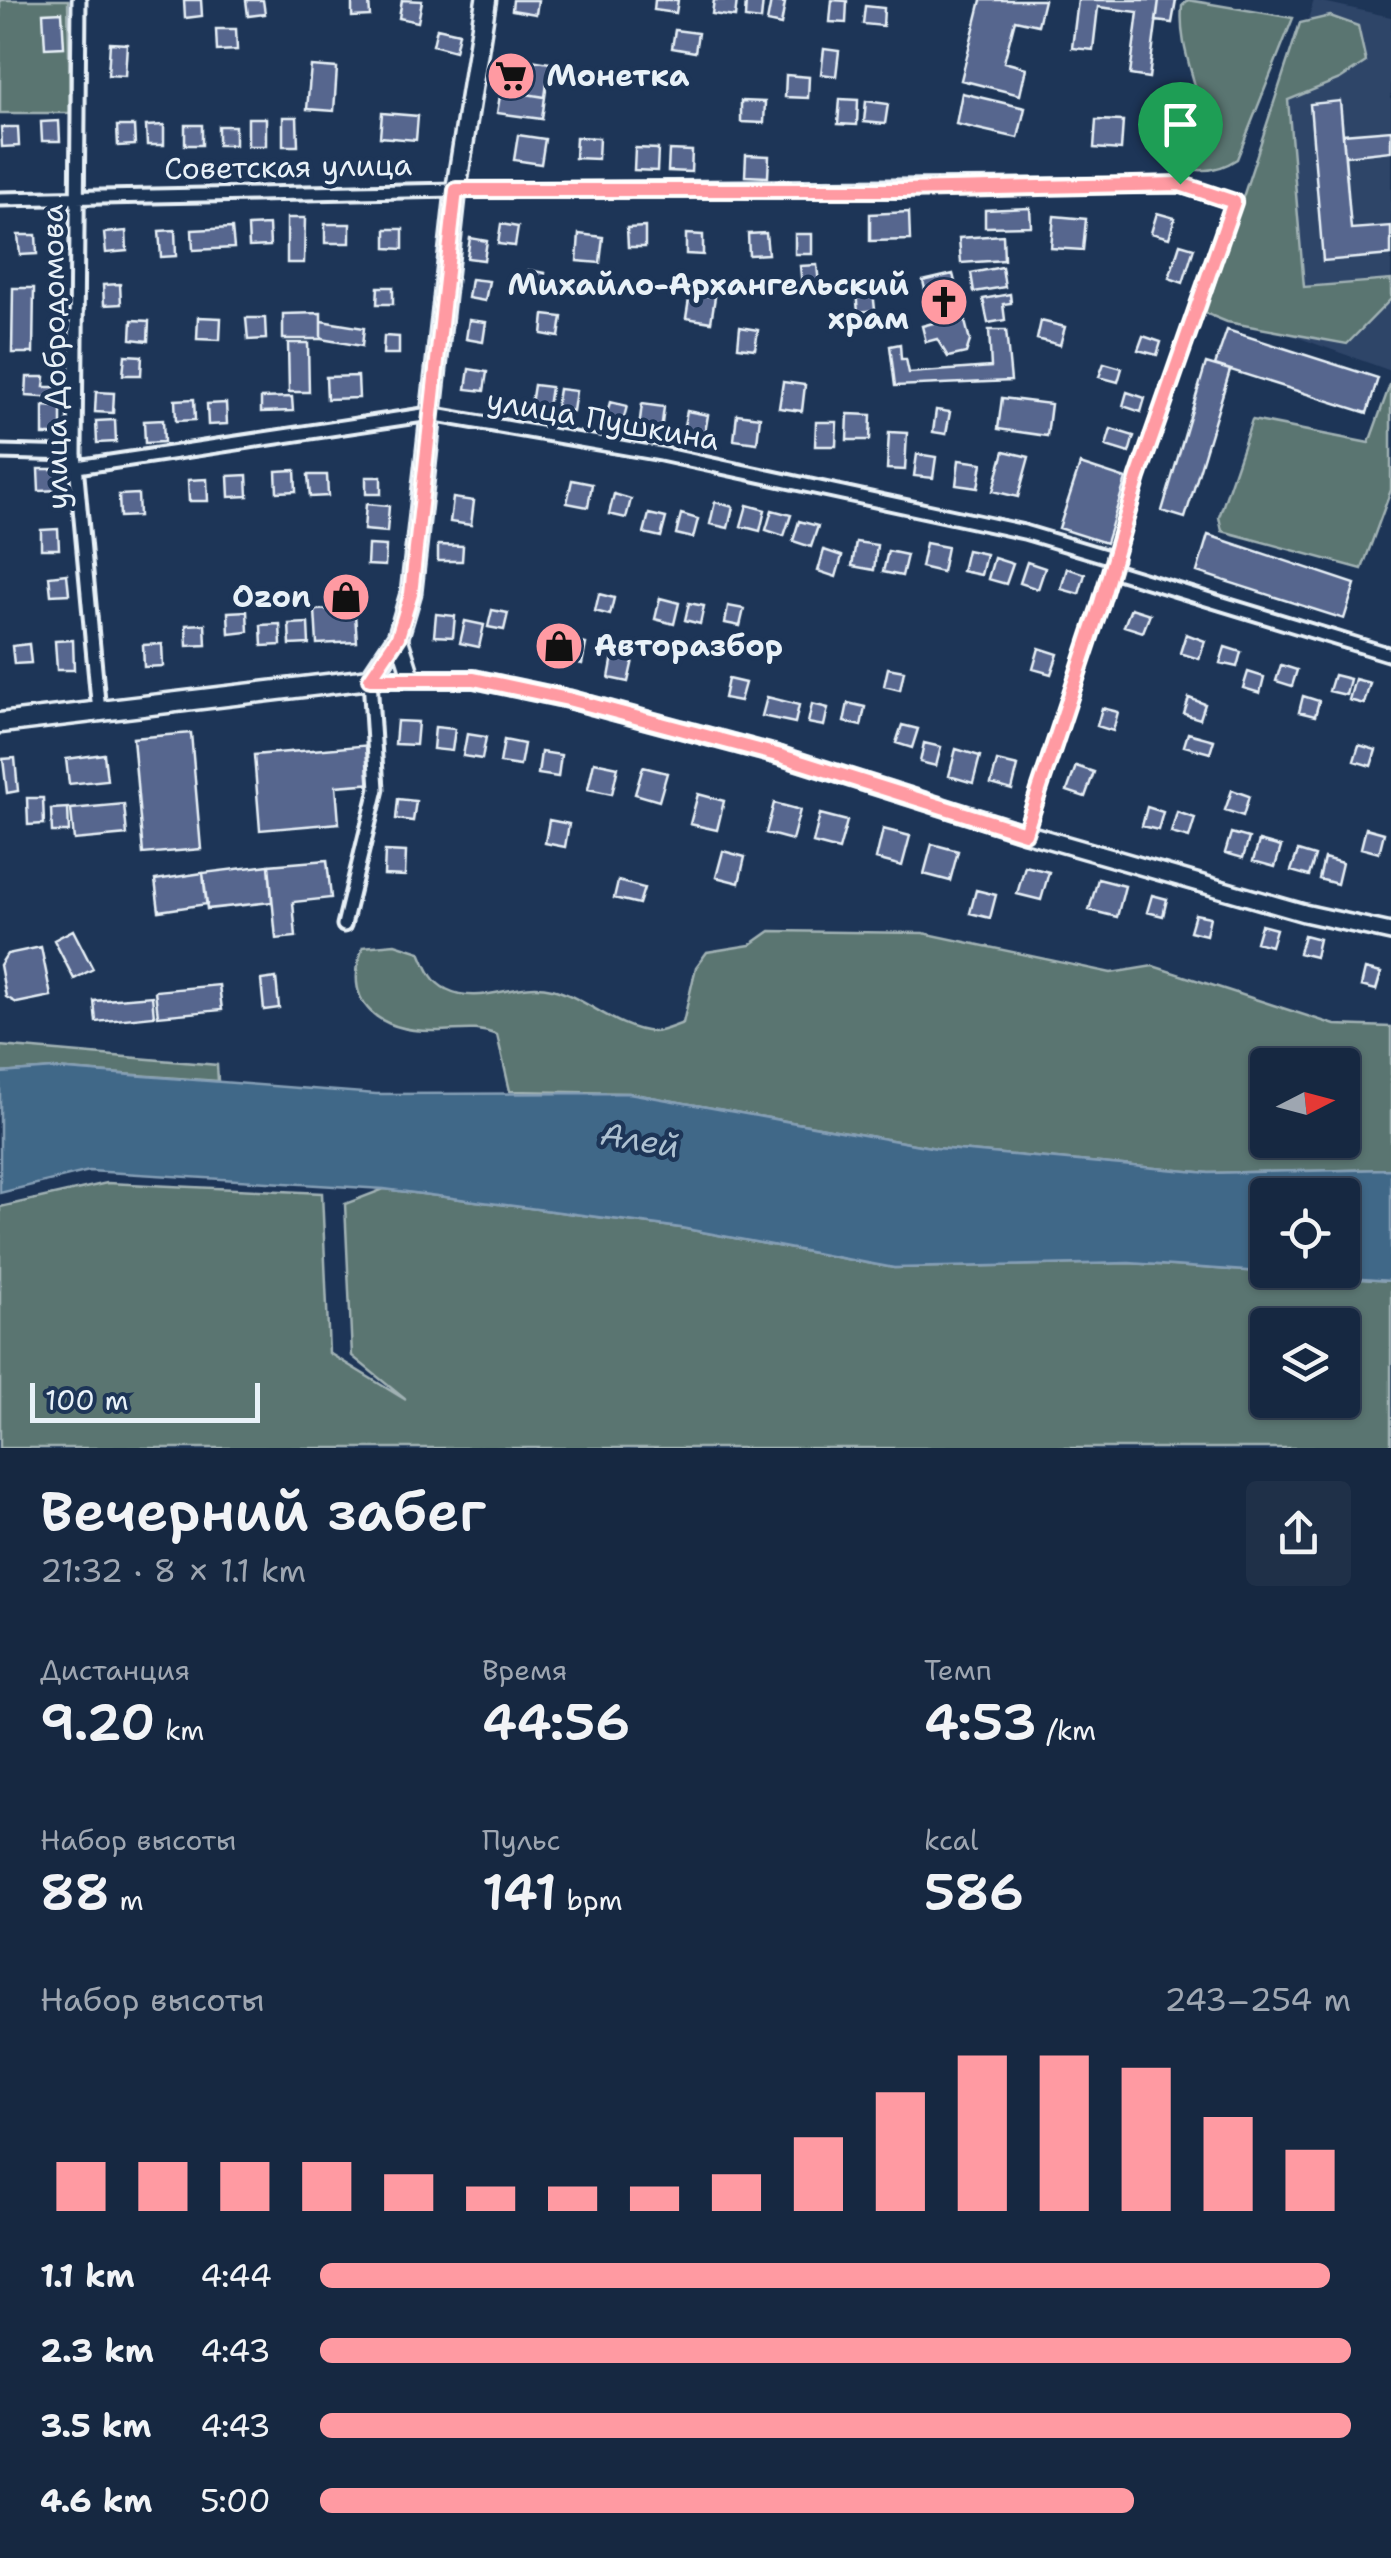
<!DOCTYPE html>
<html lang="ru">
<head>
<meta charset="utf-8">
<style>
	:root { --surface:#162841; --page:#1f3048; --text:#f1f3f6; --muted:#9ea6b1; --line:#35445a; --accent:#ff9aa2 }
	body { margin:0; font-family:"Shantell Sans",sans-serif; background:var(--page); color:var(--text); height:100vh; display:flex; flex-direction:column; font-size:38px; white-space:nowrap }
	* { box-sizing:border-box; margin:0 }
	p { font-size:32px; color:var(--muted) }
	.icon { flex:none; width:55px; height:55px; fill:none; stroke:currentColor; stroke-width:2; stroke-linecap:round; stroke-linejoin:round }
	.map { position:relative; height:1448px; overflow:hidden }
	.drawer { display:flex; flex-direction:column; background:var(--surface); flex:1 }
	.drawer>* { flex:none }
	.needle { width:65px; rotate:84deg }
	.fabs { position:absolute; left:1250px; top:1048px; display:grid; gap:20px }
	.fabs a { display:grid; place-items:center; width:110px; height:110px; border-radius:10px; background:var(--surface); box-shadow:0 2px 8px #0004,0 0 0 2px var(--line); font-size:50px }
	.scale { position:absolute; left:30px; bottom:25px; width:230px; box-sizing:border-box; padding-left:10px; border:5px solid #e8f1f8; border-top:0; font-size:28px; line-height:35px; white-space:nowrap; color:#e8f1f8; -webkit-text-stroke:8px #1d3557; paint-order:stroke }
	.pin { position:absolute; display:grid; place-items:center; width:85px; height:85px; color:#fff; margin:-102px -42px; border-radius:50% 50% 50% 0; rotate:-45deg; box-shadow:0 0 10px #0007 }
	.pin .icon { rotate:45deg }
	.round { display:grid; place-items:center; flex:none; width:105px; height:105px; border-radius:10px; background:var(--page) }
	.headline { display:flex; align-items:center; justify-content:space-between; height:170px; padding:0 40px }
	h1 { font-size:55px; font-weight:600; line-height:75px }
	.figures { display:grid; grid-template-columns:repeat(3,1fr); gap:15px; height:170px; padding:10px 40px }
	.figures div { display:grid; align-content:center }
	.figures b { font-size:50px; font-weight:600 }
	.figures small { font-size:28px; font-weight:400 }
	.figures p { font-size:28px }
	.chart { height:280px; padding:20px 40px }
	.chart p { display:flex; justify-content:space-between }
	.chart svg { width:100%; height:180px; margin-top:10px; stroke:var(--accent); stroke-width:6 }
	ul { padding:0 40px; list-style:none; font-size:32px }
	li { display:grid; grid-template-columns:160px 120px 1fr; align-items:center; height:75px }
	li i { height:25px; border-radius:12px; background:var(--accent) }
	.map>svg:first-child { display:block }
	.built { fill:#2e4468 }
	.green { fill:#5a7471; stroke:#a1b2b4; stroke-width:2.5; fill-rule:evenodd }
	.water { fill:#416788; stroke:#849eb5; stroke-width:2.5; fill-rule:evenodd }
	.building { fill:#57668e; stroke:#e8f1f8; stroke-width:2.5 }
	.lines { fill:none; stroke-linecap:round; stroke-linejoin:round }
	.minor-casing { stroke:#e8f1f8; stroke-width:19 }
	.tertiary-casing { stroke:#e8f1f8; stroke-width:22 }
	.secondary-casing { stroke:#e8f1f8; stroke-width:25 }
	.minor { stroke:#1d3557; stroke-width:11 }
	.tertiary { stroke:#1d3557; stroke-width:15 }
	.secondary { stroke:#1d3557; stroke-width:18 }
	.route-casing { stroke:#fff; stroke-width:20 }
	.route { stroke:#ff9aa2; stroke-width:12 }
	.labels { text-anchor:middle; stroke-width:9; stroke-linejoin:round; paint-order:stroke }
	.poi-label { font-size:30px; font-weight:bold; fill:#e8f1f8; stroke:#1d3557; text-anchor:start }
	.street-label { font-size:30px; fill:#e8f1f8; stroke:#1d3557 }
	.water-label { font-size:32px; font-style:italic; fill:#aec1d1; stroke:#1d3557 }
</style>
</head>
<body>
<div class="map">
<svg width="1391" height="1448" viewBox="0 0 1391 1448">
	<rect width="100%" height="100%" fill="#1d3557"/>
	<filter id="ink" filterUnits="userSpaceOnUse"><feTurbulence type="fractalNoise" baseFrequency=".01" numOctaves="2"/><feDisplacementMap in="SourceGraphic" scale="20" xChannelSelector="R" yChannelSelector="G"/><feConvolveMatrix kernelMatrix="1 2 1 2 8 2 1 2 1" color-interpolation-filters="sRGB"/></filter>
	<g filter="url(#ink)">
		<path class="built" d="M1314 0 1391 17V371L1219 309Z"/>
		<path class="green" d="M0 0H68L70 113H0Z
			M1188 0 1293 18 1237 159C1213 175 1193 171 1167 164L1162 117H1192L1199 101C1191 67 1179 42 1182 6Z
			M1330 16 1358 26 1366 62 1340 79 1288 100 1304 287 1391 280V299L1347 344 1227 322 1205 313 1300 23Z
			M1391 382V490L1362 569 1222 531 1219 517 1252 420 1369 443Z
			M770 931 923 933 1111 973 1153 966 1335 1025 1391 1027V1169L1209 1173 936 1148 629 1093 510 1091 497 1035C475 1026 460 1031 436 1031 381 1032 341 1006 363 947L395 944 420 952C426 966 431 982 446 989 482 1007 515 980 552 989 587 998 616 1029 653 1032 662 1032 674 1026 683 1023L696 967 707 952 750 945ZM1268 1065H1342V1140H1268Z
			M0 1046 217 1065 218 1081 54 1069 0 1073Z
			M107 1183 322 1193 329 1353 406 1400 352 1356 345 1204 384 1189 681 1228 894 1268 1129 1263 1391 1281V1448H0V1207ZM1268 1325H1342V1400H1268Z"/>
		<path class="water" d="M54 1069 376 1094 629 1093 936 1148 1209 1173 1391 1169V1281L1129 1263 894 1268 681 1228 384 1189 89 1171 0 1193V1073ZM1268 1195H1342V1270H1268Z"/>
		<path class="building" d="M184 0H201L202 16 185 18Z
			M246 0H263L265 14 248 16Z
			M352 0H369L370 16 352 17Z
			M402 0 422 1 418 22 399 18Z
			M513 0H538L536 14 512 10Z
			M655 0H678L676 13 654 10Z
			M714 0H737L735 17 712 14Z
			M746 0H763L761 20 745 18Z
			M832 0 847 1 846 23 830 22Z
			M981 0H1044L1038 25 1015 20 1004 62 1026 68 1020 95 961 80Z
			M1078 0H1159L1149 78 1130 75 1138 12 1098 7 1093 50 1072 48Z
			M1159 0H1176L1172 23 1156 21Z
			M771 1 785 3 781 25 767 22Z
			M865 6 884 8 883 26 863 24Z
			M62 12 64 47 45 48 43 13Z
			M437 28 459 33 455 51 433 45Z
			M216 29H236L237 50 217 51Z
			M675 30 698 33 695 52 672 48Z
			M110 43 127 44 125 76 108 75Z
			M824 49 839 51 836 76 821 74Z
			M506 56 550 63 545 97 501 90Z
			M311 66 337 68 334 111 307 109Z
			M786 75 809 77 808 98 785 97Z
			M501 90 545 97 542 119 497 113Z
			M962 93 1025 108 1018 138 956 124Z
			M840 99 858 100 857 125 838 124Z
			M741 101 765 102 764 123 741 122Z
			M866 101 888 104 885 124 864 122Z
			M1340 101 1343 134 1391 130V151L1345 156 1351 229 1391 226V255L1323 261 1310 104Z
			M1340 101 1351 229 1391 226V255L1323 261 1310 104Z
			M382 113 418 116 416 140 380 137Z
			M283 117H297L298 146H283Z
			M248 118H266V146H248Z
			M1096 120 1123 121 1121 150 1094 148Z
			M59 121 60 141H42L41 122Z
			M164 125V145H147L146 126Z
			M185 125H202V145H185Z
			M117 126H134L135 145 118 146Z
			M218 126H235V145H218Z
			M1 127H18L19 146 2 147Z
			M1391 130V151L1345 156 1343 134Z
			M518 135 545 139 541 164 514 160Z
			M576 137 599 138 598 159 575 158Z
			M635 148 658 149 657 171 634 170Z
			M669 150 692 151 691 172 668 171Z
			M746 155 769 156 768 177 745 176Z
			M1030 208 1031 226 985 227V210Z
			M909 212 910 240 870 241V214Z
			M1157 213 1175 218 1169 238 1151 233Z
			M1054 216 1086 219 1083 250 1051 248Z
			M287 218H305L304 263H287Z
			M325 224H350V243H325Z
			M501 224 518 227 515 246 498 244Z
			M269 225 270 246 249 247 248 226Z
			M645 227V247H628L627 228Z
			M232 228 234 248 193 250 192 230Z
			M386 229H403V249L386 248Z
			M175 230 176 256 161 257 159 231Z
			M126 231 127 251 106 253 104 233Z
			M766 233 768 254 749 255 748 234Z
			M579 234 603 237 600 263 577 261Z
			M686 234 703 235V255L686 254Z
			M795 234H812V254H795Z
			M18 235H36L37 254 20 255Z
			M1003 235 1004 260 961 263 959 238Z
			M470 238 487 241 484 260 467 258Z
			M1180 244 1194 248 1183 283 1169 278Z
			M817 265 819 284 802 286 800 266Z
			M1002 267 1005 287 974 292 971 273Z
			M528 270 545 273 542 292 525 290Z
			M953 274 970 341 966 353 948 357 937 339 926 342 922 326 933 323 923 281Z
			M471 279 489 281 485 301 468 298Z
			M120 284 121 304 104 305 103 285Z
			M378 287H393V304H377Z
			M13 288H34L33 353H12Z
			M873 291 875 310 858 312 856 292Z
			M690 293 715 297 711 322 686 318Z
			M1010 294 1011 303 1003 304 1005 320 988 323 983 299Z
			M321 313V339H283V314Z
			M544 315 562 317 559 337 542 334Z
			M198 317 221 318 220 340 197 339Z
			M246 318H265L266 339 248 340Z
			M132 320 149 321 148 341 131 339Z
			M469 320 486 322 483 342 466 339Z
			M321 321 364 328 362 346 321 339Z
			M1041 321 1065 327 1060 345 1037 339Z
			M740 327 758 330 755 349 738 347Z
			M989 330H1006L1011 381 895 386 890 346 900 344 901 359H906L909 373 991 367Z
			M1227 330 1378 378 1367 413 1215 365Z
			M384 336 399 337V354H383Z
			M1143 336 1161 342 1157 355 1138 350Z
			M288 343H308L309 392H289Z
			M125 355 142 356 141 375H123Z
			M1104 363 1122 368 1118 382 1099 377Z
			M1206 363 1230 370 1185 518 1162 511Z
			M469 369 487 372 484 391 466 389Z
			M358 376 359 398 327 399 326 377Z
			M27 377H45L44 387H58V398L26 396Z
			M783 382 805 385 802 411 779 408Z
			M534 385 551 387 548 407 531 404Z
			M559 389 576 391 573 411 556 408Z
			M96 392 114 393 113 413 95 412Z
			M1127 392 1145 398 1141 412 1123 406Z
			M292 397 293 411 261 412V398Z
			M1002 398 1051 404 1047 436 998 429Z
			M194 399 195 420 176 421 175 400Z
			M610 402 627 406 622 425 605 421Z
			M226 403 227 424 208 425 207 404Z
			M642 404 664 407 661 431 639 428Z
			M43 406 61 407V435H43Z
			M936 410 950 412 946 434 933 432Z
			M687 411 708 415 704 439 682 435Z
			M737 414 760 417 757 443 734 440Z
			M848 414 871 415 870 440H847Z
			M115 420 116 442 97 443 96 421Z
			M163 420 164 442 145 443 144 421Z
			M816 422H837L836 446H815Z
			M1111 429 1134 436 1129 453 1106 446Z
			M889 432 907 433 905 470 887 469Z
			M1004 451 1029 457 1018 497 993 491Z
			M917 454 936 457 933 478 914 476Z
			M959 460 982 463 978 488 956 485Z
			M1080 464 1126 479 1106 543 1059 528Z
			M38 469H57L58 490 39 491Z
			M295 470 296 491 277 492 276 471Z
			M247 475 248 496 229 497 228 476Z
			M308 475H327L328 496 310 497Z
			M366 477H381V494H366Z
			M207 479 208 501H189L188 480Z
			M572 480 592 484 588 507 567 503Z
			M138 494 139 516 120 517 119 495Z
			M614 494 631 499 626 518 609 514Z
			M453 498 474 501 471 525 450 522Z
			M715 502 733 507 728 528 710 524Z
			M366 504 389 506 387 532 364 530Z
			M747 505 765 510 760 531 741 526Z
			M772 510 791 515 784 536 766 530Z
			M649 514 666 518 661 537 644 533Z
			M681 514 698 519 693 538 676 534Z
			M799 521 818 526 811 547 793 541Z
			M58 529 59 549H41V530Z
			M1208 535 1355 584 1344 619 1197 572Z
			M856 542 877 545 874 570 852 566Z
			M926 543 947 547 942 572 921 567Z
			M368 545 386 546 385 566 367 565Z
			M438 545 463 546 462 561H438Z
			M824 550 842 556 836 577 818 571Z
			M967 550 986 554 981 575 962 571Z
			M888 551 907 555 902 576 883 572Z
			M994 558 1013 564 1006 584 988 579Z
			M1027 562 1045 568 1038 589 1020 583Z
			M1067 568 1085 574 1079 594 1061 589Z
			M67 574 69 594 51 595 49 576Z
			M353 586 357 642 317 644 315 610 335 609 334 587Z
			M599 594 614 598 610 615 595 611Z
			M660 598 679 603 674 624 655 619Z
			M689 603 704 606 700 624 685 620Z
			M728 606 744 609 740 626 725 623Z
			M1131 608 1150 614 1143 632 1124 626Z
			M492 610 508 613 504 630 488 627Z
			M247 611 248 632 229 634 228 612Z
			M436 614 455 616 453 637 434 636Z
			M465 621 484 625 479 647 460 643Z
			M308 623 309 644 290 645 289 624Z
			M205 624 206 645 187 646 186 625Z
			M280 624 281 645 262 646 261 625Z
			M1186 634 1205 641 1199 659 1180 653Z
			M553 637 586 644 582 664 551 656Z
			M73 640 74 670H57L55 641Z
			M29 644 31 663 14 664 12 646Z
			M162 644 163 666 144 667 143 645Z
			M1225 647 1241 652 1237 667 1220 663Z
			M1039 648 1058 654 1051 674 1033 669Z
			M613 656 633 660 628 682 609 678Z
			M1281 665 1297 670 1292 686 1276 681Z
			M888 668 904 671 900 690 884 686Z
			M1248 672 1264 677 1260 693 1243 688Z
			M1334 675 1350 679 1346 695 1329 691Z
			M728 679 745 683 740 701 724 698Z
			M1355 679 1370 683 1364 704 1349 700Z
			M1303 696 1319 701 1315 716 1299 712Z
			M767 697 799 705 795 723 762 716Z
			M1189 698 1205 704 1200 719 1184 714Z
			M848 703 865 707 861 726 844 722Z
			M812 704 828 708 824 726 808 723Z
			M1102 708 1118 712 1113 731 1097 726Z
			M397 721 418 722 416 745 395 744Z
			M902 725 918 729 912 748 896 743Z
			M435 727 455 729 452 751 433 749Z
			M191 733 201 849 143 854 133 738Z
			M1188 733 1214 740 1210 753 1184 746Z
			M467 734 486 737 482 759 463 756Z
			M504 740 524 744 520 766 500 763Z
			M924 743 941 747 936 766 920 762Z
			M371 745 375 783 336 786 339 823 260 830 254 755Z
			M1359 745 1376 750 1371 766 1354 761Z
			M956 749 980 756 973 783 949 776Z
			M541 752 561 755 558 777 538 774Z
			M104 754 107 780 69 784 66 759Z
			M15 758 18 791 7 793 3 759Z
			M997 761 1018 766 1012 790 991 784Z
			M594 762 618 767 612 794 588 789Z
			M1076 766 1094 772 1085 797 1067 791Z
			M643 767 667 773 659 801 635 794Z
			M1232 790 1249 796 1243 816 1225 810Z
			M698 794 724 801 717 830 690 824Z
			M27 798H43L44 824 28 825Z
			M398 799 416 801 413 821 396 819Z
			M774 803 800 810 792 840 766 833Z
			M124 804 127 835 74 840 71 809Z
			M1147 807 1163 812 1158 830 1142 826Z
			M68 808 69 832H52L51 809Z
			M1177 812 1195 818 1189 838 1171 833Z
			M820 814 847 821 839 850 813 843Z
			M549 820 569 824 565 847 545 843Z
			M1366 828 1384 833 1379 853 1361 848Z
			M883 829 910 836 902 866 876 859Z
			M1231 833 1249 838 1243 858 1225 853Z
			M1259 841 1281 847 1275 867 1253 861Z
			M932 844 958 851 950 881 924 874Z
			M385 851 406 852 405 876 384 875Z
			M723 851 745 857 739 883 716 877Z
			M1298 851 1315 856 1309 876 1291 871Z
			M1324 858 1342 863 1337 884 1319 879Z
			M327 860 331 898 293 902 296 937 276 939 269 865Z
			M269 865 272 902 207 909 203 873Z
			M1025 866 1049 872 1041 900 1017 894Z
			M203 873 207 904 159 911 155 880Z
			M1098 879 1125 886 1117 917 1089 910Z
			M618 881 644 888 639 904 614 898Z
			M976 890 996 895 990 918 970 913Z
			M1152 895 1167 899 1163 916 1147 912Z
			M1195 914 1210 917 1206 935 1190 931Z
			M1261 925 1276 929 1271 946 1256 942Z
			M73 930 93 969 74 979 54 940Z
			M1304 935 1319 939 1315 957 1299 953Z
			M41 947 51 996 17 1003 6 997 0 965 7 954Z
			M1365 969 1381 973 1376 990 1361 986Z
			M276 978 279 1008 264 1010 261 980Z
			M219 985 222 1010 158 1016 155 991Z
			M152 996 154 1016 96 1022 94 1001Z"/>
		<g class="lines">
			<g class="minor-casing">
				<path id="minor" d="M79 0 75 454 99 712
					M0 199 456 190 1180 185 1234 202 1138 477 1100 606 1025 833
					M0 452 75 454
					M77 467 430 414 661 454 1024 532 1115 559
					M1111 570 1391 655
					M344 925 377 789 370 679"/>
			</g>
			<g class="tertiary-casing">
				<path id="tertiary" d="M398 635 412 679
					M370 679H474L568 699 781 756 1025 833 1304 913 1391 932"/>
			</g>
			<g class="secondary-casing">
				<path id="secondary" d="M0 723 370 679 398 637 411 593 456 190 486 0"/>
			</g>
			<use href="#minor" class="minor"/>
			<use href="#tertiary" class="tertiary"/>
			<use href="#secondary" class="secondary"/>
		</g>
	</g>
	<g class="lines" filter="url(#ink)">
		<g class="route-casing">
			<path id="route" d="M1180 184 1234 202 1138 477 1100 606 1025 833 781 756 568 699 474 679H370L398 637 411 594 456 190H903Z"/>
		</g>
		<use href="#route" class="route"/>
	</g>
	<defs>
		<g id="supermarket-disc" transform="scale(2.5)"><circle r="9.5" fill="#ff9aa2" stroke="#1d3557"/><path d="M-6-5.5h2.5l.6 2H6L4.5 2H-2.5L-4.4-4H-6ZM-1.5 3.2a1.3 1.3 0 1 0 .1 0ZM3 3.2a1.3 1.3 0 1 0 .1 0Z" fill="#111"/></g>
		<g id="church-disc" transform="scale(2.5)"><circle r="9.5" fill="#ff9aa2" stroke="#1d3557"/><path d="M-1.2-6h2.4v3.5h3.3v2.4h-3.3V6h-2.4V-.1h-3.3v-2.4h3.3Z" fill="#111"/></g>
		<g id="shop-disc" transform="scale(2.5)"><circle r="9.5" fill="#ff9aa2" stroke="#1d3557"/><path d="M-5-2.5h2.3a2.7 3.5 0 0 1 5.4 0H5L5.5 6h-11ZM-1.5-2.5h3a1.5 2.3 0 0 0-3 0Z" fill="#111"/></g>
	</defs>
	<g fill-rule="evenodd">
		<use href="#supermarket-disc" x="511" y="76"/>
		<use href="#church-disc" x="944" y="302"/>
		<use href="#shop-disc" x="346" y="597"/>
		<use href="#shop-disc" x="559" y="646"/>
	</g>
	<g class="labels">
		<g class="poi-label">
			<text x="546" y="86">Монетка</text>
			<text x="909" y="295" text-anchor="end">Михайло-Архангельский<tspan x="909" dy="34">храм</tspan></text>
			<text x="311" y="607" text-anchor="end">Ozon</text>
			<text x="594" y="656">Авторазбор</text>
		</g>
		<g class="street-label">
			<text transform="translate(288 167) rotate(-1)" y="10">Советская улица</text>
			<text transform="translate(55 357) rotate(-91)" y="10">улица Добродомова</text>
			<text transform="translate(603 420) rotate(10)" y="10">улица Пушкина</text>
		</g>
		<g class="water-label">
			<text transform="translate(640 1140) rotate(10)" y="11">Алей</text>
		</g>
	</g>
</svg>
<div class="fabs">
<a><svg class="needle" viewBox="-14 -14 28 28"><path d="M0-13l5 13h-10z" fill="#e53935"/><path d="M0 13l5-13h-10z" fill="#9ea6b1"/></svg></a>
<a><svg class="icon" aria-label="locate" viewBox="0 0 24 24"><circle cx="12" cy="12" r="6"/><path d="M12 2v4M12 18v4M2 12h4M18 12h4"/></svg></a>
<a><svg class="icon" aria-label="layers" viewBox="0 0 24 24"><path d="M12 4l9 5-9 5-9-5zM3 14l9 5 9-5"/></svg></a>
</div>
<div class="scale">100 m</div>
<div class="pin" style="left:1180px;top:184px;background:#1e9e55"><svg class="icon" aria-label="arrive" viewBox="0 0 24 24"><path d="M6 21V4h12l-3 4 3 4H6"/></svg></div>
</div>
<section class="drawer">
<div class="headline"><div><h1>Вечерний забег</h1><p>21:32 · 8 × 1.1 km</p></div><a class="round"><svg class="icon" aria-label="share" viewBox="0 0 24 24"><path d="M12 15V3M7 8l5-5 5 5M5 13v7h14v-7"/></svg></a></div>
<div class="figures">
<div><p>Дистанция</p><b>9.20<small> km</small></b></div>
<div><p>Время</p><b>44:56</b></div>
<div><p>Темп</p><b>4:53<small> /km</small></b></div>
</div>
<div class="figures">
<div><p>Набор высоты</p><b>88<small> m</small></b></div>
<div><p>Пульс</p><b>141<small> bpm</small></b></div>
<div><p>kcal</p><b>586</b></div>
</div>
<div class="chart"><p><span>Набор высоты</span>243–254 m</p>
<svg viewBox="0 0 160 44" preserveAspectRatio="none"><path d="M5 44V32M15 44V32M25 44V32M35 44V32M45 44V35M55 44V38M65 44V38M75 44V38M85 44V35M95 44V26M105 44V15M115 44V6M125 44V6M135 44V9M145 44V21M155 44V29"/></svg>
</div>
<ul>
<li><b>1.1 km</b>4:44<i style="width:98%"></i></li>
<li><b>2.3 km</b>4:43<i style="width:100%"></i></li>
<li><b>3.5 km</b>4:43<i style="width:100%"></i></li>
<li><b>4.6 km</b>5:00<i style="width:79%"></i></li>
</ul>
</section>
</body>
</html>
